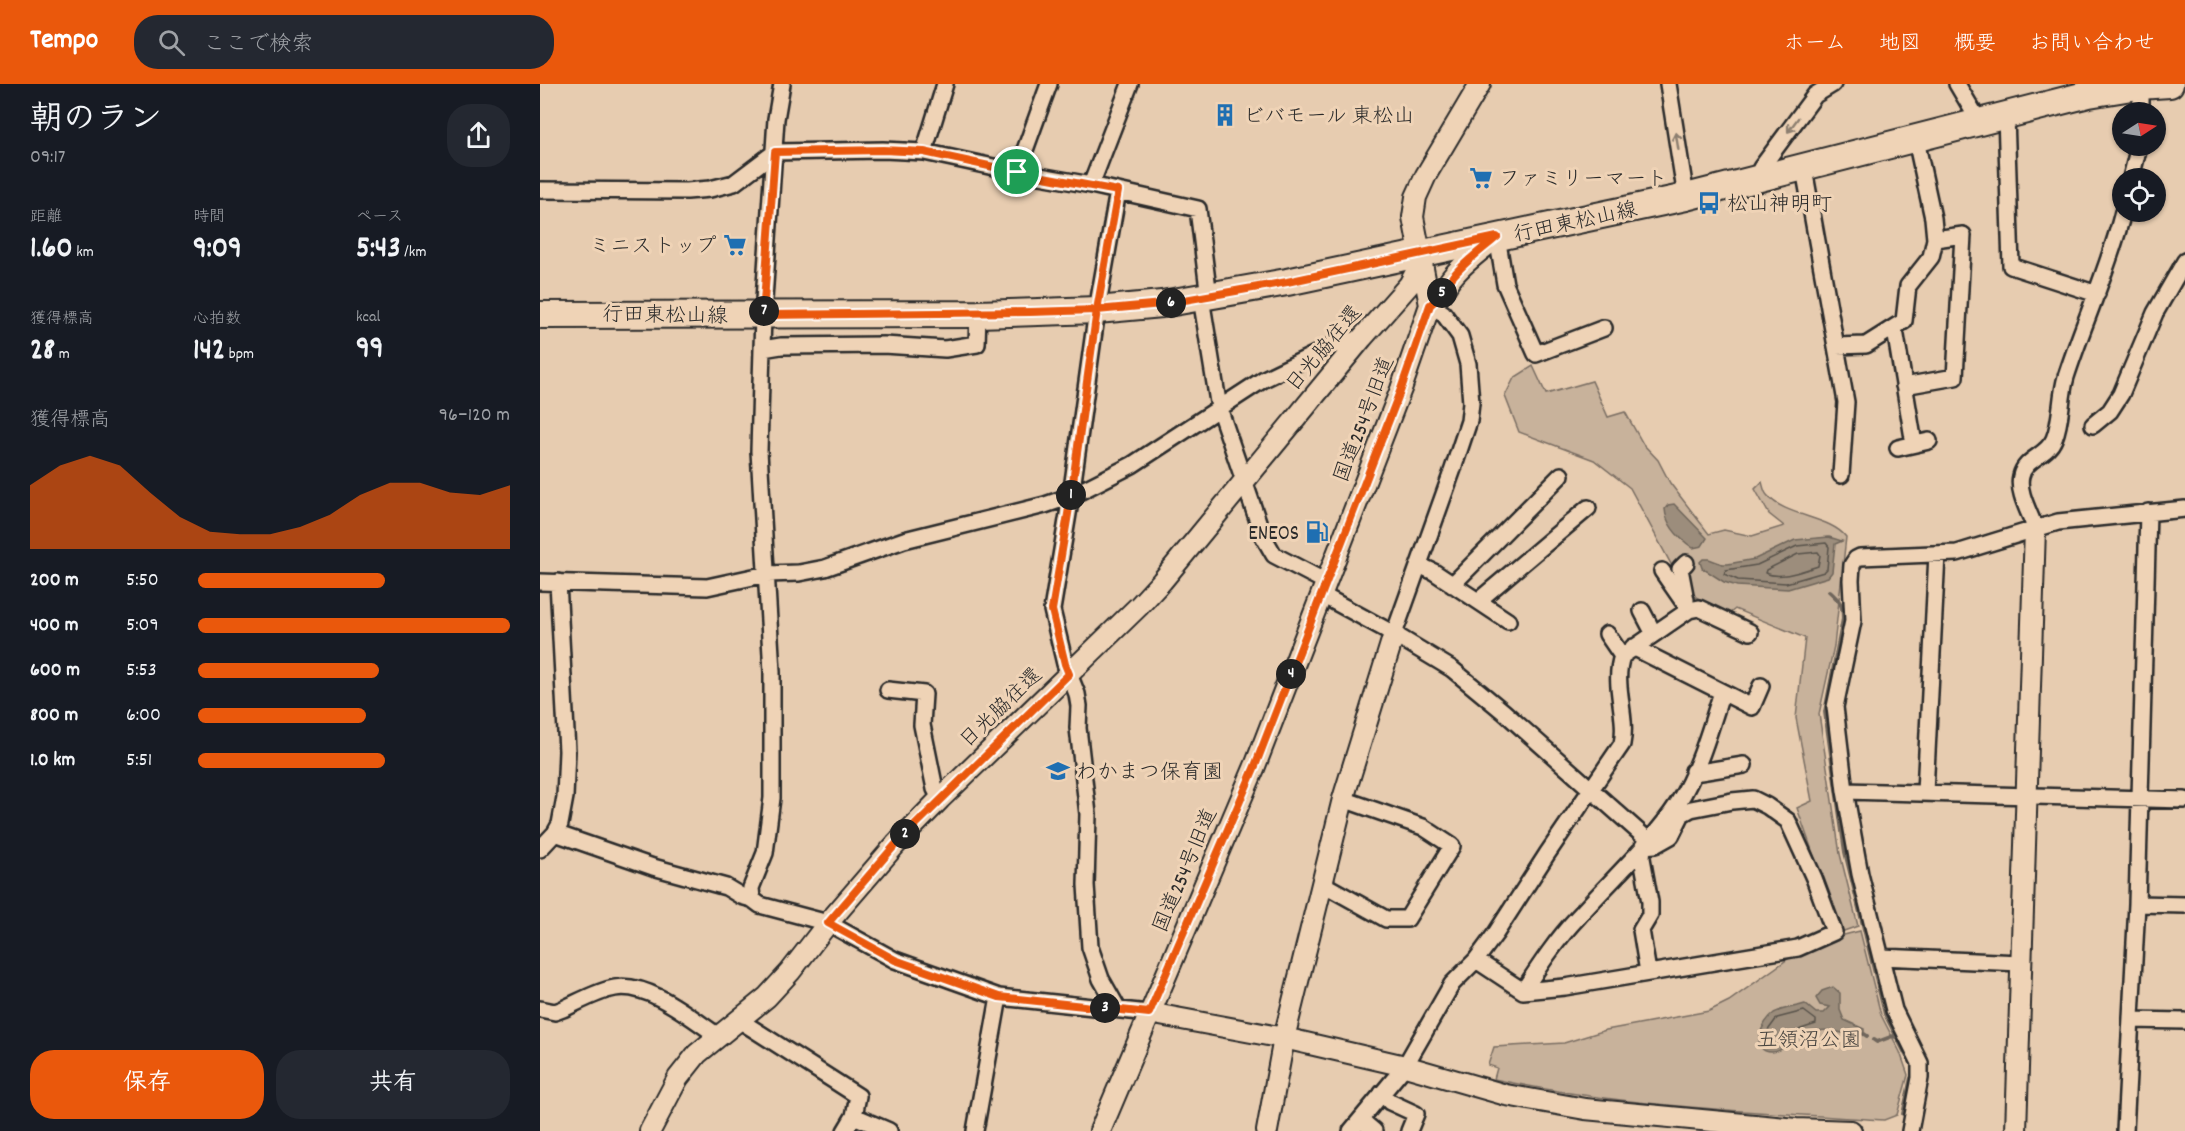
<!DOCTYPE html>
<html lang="ja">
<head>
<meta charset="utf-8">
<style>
	:root { --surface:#171b24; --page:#242831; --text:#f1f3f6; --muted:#9ea1a6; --accent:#ea580c }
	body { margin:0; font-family:Dekko,"Klee One",sans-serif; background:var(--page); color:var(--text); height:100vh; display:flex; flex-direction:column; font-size:22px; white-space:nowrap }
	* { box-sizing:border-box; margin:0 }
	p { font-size:20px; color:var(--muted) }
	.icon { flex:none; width:33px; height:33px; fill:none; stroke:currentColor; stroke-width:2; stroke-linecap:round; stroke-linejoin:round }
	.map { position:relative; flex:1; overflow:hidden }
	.details { display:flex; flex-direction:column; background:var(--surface); width:540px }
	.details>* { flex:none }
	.needle { width:39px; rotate:78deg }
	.controls { position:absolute; left:1572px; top:18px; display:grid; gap:12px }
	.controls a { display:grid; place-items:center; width:54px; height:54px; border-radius:50%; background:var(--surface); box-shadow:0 2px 4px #0004; font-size:30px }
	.pin { position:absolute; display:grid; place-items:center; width:51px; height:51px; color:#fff; margin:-26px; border:3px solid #fff; border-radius:50%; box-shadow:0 2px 6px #0007 }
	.km { position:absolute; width:30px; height:30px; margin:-15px; border-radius:50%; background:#222; color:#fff; font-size:16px; line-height:30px; text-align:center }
	.round { display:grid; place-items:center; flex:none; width:63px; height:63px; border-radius:24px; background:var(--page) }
	.summary { display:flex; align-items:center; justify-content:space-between; height:102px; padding:0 30px }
	h1 { font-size:33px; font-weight:800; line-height:45px }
	.metrics { display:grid; grid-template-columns:repeat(3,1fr); gap:9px; height:102px; padding:6px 30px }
	.metrics div { display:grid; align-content:center }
	.metrics b { font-size:30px; font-weight:800 }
	.metrics small { font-size:16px; font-weight:400 }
	.metrics p { font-size:16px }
	.chart { height:168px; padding:12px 30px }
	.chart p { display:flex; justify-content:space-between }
	.chart svg { width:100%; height:108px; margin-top:6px; fill:var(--accent); opacity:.7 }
	.button { display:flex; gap:12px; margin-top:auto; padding:12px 30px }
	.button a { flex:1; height:69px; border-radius:24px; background:var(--accent); color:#fff; font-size:24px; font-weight:800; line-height:69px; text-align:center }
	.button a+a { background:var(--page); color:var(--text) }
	ul { padding:0 30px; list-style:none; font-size:20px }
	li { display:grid; grid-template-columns:96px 72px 1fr; align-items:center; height:45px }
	li i { height:15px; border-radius:8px; background:var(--accent) }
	header { display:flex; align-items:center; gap:36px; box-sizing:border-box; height:84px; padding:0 30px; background:var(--accent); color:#fff }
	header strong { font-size:28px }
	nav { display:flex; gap:33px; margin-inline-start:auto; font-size:21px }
	.search { width:420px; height:54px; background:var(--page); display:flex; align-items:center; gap:15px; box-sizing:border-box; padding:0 21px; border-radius:24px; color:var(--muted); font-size:22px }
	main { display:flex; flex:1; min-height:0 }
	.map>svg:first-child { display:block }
	.green { fill:#c8b29b; stroke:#7a6e63; stroke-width:1.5 }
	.water { fill:#9c8d7b; stroke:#6f665b; stroke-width:1.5 }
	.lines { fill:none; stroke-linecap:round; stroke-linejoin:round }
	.shore { stroke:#58524b; stroke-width:1.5 }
	.stream { stroke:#6f665b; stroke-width:4 }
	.minor-casing { stroke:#2b2b2b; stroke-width:20 }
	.tertiary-casing { stroke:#2b2b2b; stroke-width:24 }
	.primary-casing { stroke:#2b2b2b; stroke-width:30 }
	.minor { stroke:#efd3b6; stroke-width:15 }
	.tertiary { stroke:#efd3b6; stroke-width:20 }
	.primary { stroke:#efd3b6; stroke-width:26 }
	.oneway { stroke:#8d7f70 }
	.route-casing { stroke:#fff; stroke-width:12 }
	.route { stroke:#ea580c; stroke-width:8 }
	.labels { text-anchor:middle; stroke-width:6; stroke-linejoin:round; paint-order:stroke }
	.poi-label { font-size:21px; fill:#2b2b2b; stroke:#efd3b6; text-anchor:start }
	.street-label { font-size:21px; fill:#2b2b2b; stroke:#efd3b6 }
	.park-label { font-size:21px; fill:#4a4641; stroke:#efd3b6 }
</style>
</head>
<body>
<header>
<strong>Tempo</strong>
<div class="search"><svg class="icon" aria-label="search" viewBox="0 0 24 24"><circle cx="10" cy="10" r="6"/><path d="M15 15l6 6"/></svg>ここで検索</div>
<nav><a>ホーム</a><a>地図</a><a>概要</a><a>お問い合わせ</a></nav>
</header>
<main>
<section class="details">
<div class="summary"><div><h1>朝のラン</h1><p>09:17</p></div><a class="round"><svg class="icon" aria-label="share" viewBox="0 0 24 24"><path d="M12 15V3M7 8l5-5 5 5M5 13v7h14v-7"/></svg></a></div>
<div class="metrics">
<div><p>距離</p><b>1.60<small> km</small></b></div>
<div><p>時間</p><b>9:09</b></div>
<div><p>ペース</p><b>5:43<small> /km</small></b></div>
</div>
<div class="metrics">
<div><p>獲得標高</p><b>28<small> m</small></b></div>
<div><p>心拍数</p><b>142<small> bpm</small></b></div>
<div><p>kcal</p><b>99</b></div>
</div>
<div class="chart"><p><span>獲得標高</span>96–120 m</p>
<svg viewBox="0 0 160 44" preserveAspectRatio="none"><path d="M0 44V18L10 10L20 6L30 10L40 21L50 31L60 37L70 38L80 38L90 35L100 30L110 22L120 17L130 17L140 21L150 22L160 18V44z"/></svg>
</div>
<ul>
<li><b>200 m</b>5:50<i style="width:60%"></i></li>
<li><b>400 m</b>5:09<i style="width:100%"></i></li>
<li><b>600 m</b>5:53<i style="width:58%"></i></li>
<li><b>800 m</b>6:00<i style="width:54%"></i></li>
<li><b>1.0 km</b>5:51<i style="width:60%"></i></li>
</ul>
<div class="button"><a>保存</a><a>共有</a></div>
</section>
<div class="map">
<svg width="1645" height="1047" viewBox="0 0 1645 1047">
	<rect width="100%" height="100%" fill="#e7ccb0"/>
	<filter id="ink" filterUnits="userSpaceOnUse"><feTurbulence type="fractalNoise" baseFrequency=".0167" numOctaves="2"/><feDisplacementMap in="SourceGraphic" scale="12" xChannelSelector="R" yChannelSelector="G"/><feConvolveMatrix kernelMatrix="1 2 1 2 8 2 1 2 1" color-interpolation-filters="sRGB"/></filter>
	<g filter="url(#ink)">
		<path class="green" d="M993 282 1006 310 1052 297 1068 333 1085 328 1103 360 1118 376 1130 399 1169 450 1184 446 1212 452 1244 442 1229 430 1215 405 1222 398C1223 401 1224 408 1227 411 1245 433 1290 432 1306 453L1294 562 1279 630 1300 770 1318 842 1301 848 1257 724 1272 717 1256 634 1265 554 1195 525 1189 530 1152 511 1131 480 1090 404 1054 376 979 348 965 312 974 294Z
			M1320 847 1341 931 1360 968 1368 991 1357 1031 1344 1036C1214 1028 1081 1023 954 995L957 984 948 981 954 963 1024 959 1066 946 1169 927 1189 917 1255 870 1300 852Z"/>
		<path class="water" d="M1134 420 1167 454 1162 462 1153 464C1140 455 1126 441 1125 425L1128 421Z
			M1289 453 1302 457 1295 460 1292 488 1288 493 1248 505 1197 502 1184 498 1162 484 1160 478 1163 475H1169L1182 480H1188L1215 475 1255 456Z
			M1293 903 1300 909V926L1304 936 1324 945V950C1309 955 1294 943 1278 947 1269 948 1260 952 1252 957 1246 961 1241 968 1232 968 1209 968 1222 937 1234 929 1243 924 1256 923 1265 920L1276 929H1284L1290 923 1280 921 1276 914 1282 907Z"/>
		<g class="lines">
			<path class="shore" d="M1286 459 1289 463 1287 485 1284 488 1246 499 1198 496 1184 490 1186 486 1217 481 1257 462Z
				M1278 468 1280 471 1278 482C1262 487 1241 496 1225 489L1226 486 1258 470Z
				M1264 927 1276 936V940L1261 945 1232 962 1228 960 1226 949 1237 934Z"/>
			<path class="stream" d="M1419 461 1463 447
				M1356 464 1406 462
				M1289 507C1300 517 1303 520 1303 535L1285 628 1305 768 1345 930 1366 971
				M1324 950 1327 952
				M1334 956 1337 958 1353 952 1356 953
				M1363 1030 1371 994"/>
			<g class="minor-casing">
				<path id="minor" d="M242 0 236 35 223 231 219 367 232 588V714L225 769 211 804 212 815 220 821 288 839 355 876 459 913 609 929
					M1128 0 1146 113
					M1417 0 1440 39
					M1601 2V28
					M1466 32 1471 182 1557 210
					M384 68 405 0
					M1264 85 1306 318 1301 391
					M477 88 509 0
					M1591 94 1599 62
					M1222 95 1221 84 1275 11 1293 0
					M551 101 590 0
					M0 106 147 107 170 105 194 99 235 68 343 66 384 68 477 88 551 101 658 125 669 213
					M578 107 557 226 531 412 512 526 525 580 537 610 539 622 538 644 548 730 546 801 550 863 561 895 578 925
					M957 153 965 200 996 270 1064 244
					M661 214 679 324 723 452 734 471 786 498
					M1352 245 1356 252 1374 360
					M1296 262 1326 261 1364 237 1368 202 1391 173 1395 155 1393 134 1376 56
					M223 265 241 262 344 261 405 265 437 260 438 230
					M1364 302 1415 293 1423 151 1395 155
					M1553 341 1570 327 1581 310 1615 229 1645 177
					M1358 364 1389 357
					M1495 444C1490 429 1477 408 1481 392 1485 374 1507 372 1514 355 1522 336 1520 313 1526 293 1544 237 1569 184 1583 128
					M1146 479 1140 485 1146 516
					M879 481 894 488 968 537
					M1122 487 1149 526
					M0 498 167 503 227 490 259 489 285 484 364 456 505 421 531 412 592 381 724 295 792 262 822 254
					M912 501 1021 391
					M782 511 854 550 912 585 964 628 1108 756
					M938 517 1048 424
					M1102 527 1114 550
					M854 550 913 385 929 337 931 319 928 280 920 252 903 229 890 221
					M1067 550 1082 572
					M1093 563 1212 623 1221 602
					M348 606 384 610 382 641 395 705 400 715
					M1153 687 1160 688 1204 681
					M1305 707 1645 716
					M1385 708 1397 470
					M15 749 113 783 186 803 201 812 212 815
					M0 765 15 749 20 740 25 713 27 667 18 498
					M783 800 846 835H867L912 762 883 743 803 715
					M1597 820 1645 821
					M1341 873 1481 879
					M936 876 983 907 1025 903 1258 864 1294 848 1274 794 1248 737 1227 722 1213 715 1192 717 1151 725 1142 730 1131 752 1115 761 1103 762 1102 774 1110 818V831L1101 846 1108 888
					M983 907C1000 881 1017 855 1038 833 1070 797 1112 759 1138 719 1159 686 1170 645 1182 608
					M0 925 15 928 23 925C39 918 57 907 75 904 109 898 151 934 178 952
					M199 936 318 1012 314 1032 305 1047
					M1591 936 1645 937
					M842 1009 850 1018 876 1030 869 1047
					M314 1032 349 1047
					M821 1036 834 1047
					M435 1047 459 913
					M811 1047 865 982 912 900 936 876 956 849 1007 770 1082 660C1088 631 1072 601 1082 572L1149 526 1159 524 1210 548
					M1370 1047 1380 994V979L1354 926 1320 790 1305 707 1295 623 1313 537 1311 496 1312 481 1316 475 1320 473 1417 469 1518 438 1645 425
					M1585 1047 1597 820 1608 428"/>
			</g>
			<g class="tertiary-casing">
				<path id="tertiary" d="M890 221C902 213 905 201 914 191 926 177 941 166 955 155
					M609 929 744 954 865 982 966 1011 1045 1025 1256 1045 1311 1047
					M110 1047 138 994 157 970 227 913 250 888 288 839 356 760 400 715 599 522 622 497 822 254 869 201 876 188 881 170
					M560 1047 715 682 861 305 890 221 873 133 876 113 886 91 940 0
					M727 1047 744 954 803 715 854 550
					M1476 1047 1495 444"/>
			</g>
			<g class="primary-casing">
				<path id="primary" d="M0 231 438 230 557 226 622 220 747 198 1146 113 1549 10 1598 2 1630 0"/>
			</g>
			<use href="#minor" class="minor"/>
			<use href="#tertiary" class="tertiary"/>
			<use href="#primary" class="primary"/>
		</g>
		<defs><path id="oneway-shaft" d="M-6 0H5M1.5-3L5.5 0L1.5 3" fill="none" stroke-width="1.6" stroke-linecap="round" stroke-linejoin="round" transform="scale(1.5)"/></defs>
		<g class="oneway">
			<use href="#oneway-shaft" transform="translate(1253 41) rotate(126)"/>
			<use href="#oneway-shaft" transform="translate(1137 57) rotate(-99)"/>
		</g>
	</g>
	<g class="lines" filter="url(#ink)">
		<g class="route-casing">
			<path id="route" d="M477 88 578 107 557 226 531 412 512 526 525 580 529 590 356 760 288 839 355 876 459 913 609 929 715 682 861 305 890 221C901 213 905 202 914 191 926 177 942 165 957 153L747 198 622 220 557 226 490 228 223 231 235 68 343 66 384 68 477 88"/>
		</g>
		<use href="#route" class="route"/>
	</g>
	<defs>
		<g id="building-bare" transform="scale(1.8)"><path d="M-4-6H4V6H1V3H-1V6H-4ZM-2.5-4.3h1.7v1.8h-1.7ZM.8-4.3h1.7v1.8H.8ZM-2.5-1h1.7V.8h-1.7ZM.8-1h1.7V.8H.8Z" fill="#1f6fb2" stroke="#efd3b6" stroke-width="2.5" paint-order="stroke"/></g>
		<g id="supermarket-bare" transform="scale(1.8)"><path d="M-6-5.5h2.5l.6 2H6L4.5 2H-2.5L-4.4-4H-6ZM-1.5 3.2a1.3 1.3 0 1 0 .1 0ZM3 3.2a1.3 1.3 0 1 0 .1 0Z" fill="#1f6fb2" stroke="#efd3b6" stroke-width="2.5" paint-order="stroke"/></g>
		<g id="bus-bare" transform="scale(1.8)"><path d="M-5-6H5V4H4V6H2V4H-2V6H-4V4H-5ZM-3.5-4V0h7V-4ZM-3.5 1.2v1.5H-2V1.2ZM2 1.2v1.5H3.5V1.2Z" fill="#1f6fb2" stroke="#efd3b6" stroke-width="2.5" paint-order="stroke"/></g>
		<g id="fuel-bare" transform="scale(1.8)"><path d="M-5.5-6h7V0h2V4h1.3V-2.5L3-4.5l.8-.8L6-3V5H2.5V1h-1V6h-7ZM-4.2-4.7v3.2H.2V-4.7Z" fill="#1f6fb2" stroke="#efd3b6" stroke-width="2.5" paint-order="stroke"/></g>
		<g id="school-bare" transform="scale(1.8)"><path d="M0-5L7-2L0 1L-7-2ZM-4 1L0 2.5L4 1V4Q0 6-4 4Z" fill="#1f6fb2" stroke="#efd3b6" stroke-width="2.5" paint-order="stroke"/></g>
	</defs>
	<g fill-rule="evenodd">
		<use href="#building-bare" x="685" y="31"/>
		<use href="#supermarket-bare" x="941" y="94"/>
		<use href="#bus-bare" x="1169" y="119"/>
		<use href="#supermarket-bare" x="195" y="161"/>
		<use href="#fuel-bare" x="777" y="448"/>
		<use href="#school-bare" x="518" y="687"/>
	</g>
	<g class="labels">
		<g class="poi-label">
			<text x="703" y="38">ビバモール 東松山</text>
			<text x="959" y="101">ファミリーマート</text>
			<text x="1187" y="126">松山神明町</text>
			<text x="177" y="168" text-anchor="end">ミニストップ</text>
			<text x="759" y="455" text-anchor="end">ENEOS</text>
			<text x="536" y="694">わかまつ保育園</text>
		</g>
		<g class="street-label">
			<text transform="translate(1035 137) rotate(-12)" y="7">行田東松山線</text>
			<text transform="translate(125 230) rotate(1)" y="7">行田東松山線</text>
			<text transform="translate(783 264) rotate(-50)" y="7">日光脇往還</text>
			<text transform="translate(823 335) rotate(-69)" y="7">国道254号旧道</text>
			<text transform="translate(460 623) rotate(-44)" y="7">日光脇往還</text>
			<text transform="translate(644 786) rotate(-67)" y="7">国道254号旧道</text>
		</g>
		<g class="park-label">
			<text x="1269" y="962">五領沼公園</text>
		</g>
	</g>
</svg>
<div class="controls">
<a><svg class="needle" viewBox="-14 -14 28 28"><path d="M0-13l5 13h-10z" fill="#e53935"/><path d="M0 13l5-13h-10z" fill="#9ea1a6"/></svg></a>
<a><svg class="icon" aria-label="locate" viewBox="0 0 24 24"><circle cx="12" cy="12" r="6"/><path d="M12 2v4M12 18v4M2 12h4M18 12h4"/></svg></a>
</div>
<div class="pin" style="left:477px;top:88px;background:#1e9e55"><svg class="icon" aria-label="arrive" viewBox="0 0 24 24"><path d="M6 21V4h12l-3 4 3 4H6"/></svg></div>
<b class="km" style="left:531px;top:411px">1</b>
<b class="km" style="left:365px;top:750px">2</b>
<b class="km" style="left:565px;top:924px">3</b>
<b class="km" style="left:751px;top:590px">4</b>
<b class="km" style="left:902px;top:209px">5</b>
<b class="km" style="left:631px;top:219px">6</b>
<b class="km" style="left:224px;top:227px">7</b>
</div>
</main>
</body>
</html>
